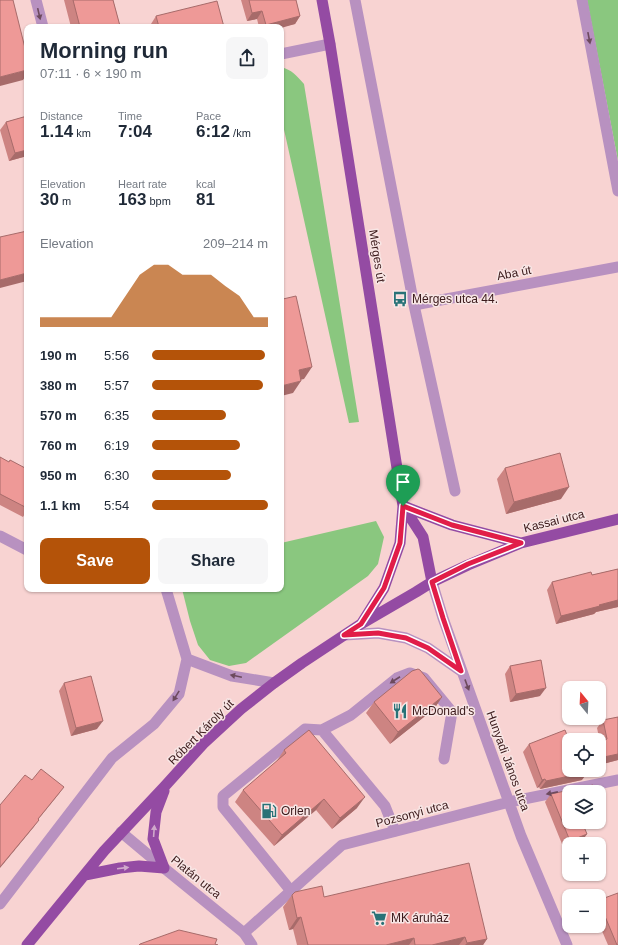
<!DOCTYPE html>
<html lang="en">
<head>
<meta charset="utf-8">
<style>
	:root { --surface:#fff; --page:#f6f6f7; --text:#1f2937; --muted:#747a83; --accent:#b45309 }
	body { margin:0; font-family:Helvetica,sans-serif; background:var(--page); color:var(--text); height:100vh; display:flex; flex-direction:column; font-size:15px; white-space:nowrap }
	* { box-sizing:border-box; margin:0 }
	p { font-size:13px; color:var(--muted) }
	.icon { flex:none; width:22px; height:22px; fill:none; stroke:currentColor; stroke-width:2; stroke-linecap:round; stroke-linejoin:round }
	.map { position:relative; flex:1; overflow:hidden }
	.sheet { position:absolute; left:24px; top:24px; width:260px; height:568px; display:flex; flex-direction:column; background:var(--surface); border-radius:8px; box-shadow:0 1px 3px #0004 }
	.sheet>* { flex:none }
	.needle { width:26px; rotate:342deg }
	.fabs { position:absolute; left:562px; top:681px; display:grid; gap:8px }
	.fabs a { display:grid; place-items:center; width:44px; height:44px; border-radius:8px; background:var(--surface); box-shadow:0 1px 3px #0004; font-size:20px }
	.pin { position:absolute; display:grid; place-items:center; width:34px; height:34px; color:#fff; margin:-41px -17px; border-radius:50% 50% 50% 0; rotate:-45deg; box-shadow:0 0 4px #0007 }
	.pin .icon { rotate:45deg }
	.round { display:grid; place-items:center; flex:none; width:42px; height:42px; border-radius:8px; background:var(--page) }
	.summary { display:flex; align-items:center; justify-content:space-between; height:68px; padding:0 16px }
	h1 { font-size:22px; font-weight:800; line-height:30px }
	.metrics { display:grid; grid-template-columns:repeat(3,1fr); gap:6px; height:68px; padding:4px 16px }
	.metrics div { display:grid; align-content:center }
	.metrics b { font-size:17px; font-weight:800 }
	.metrics small { font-size:11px; font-weight:400 }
	.metrics p { font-size:11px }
	.chart { height:112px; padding:8px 16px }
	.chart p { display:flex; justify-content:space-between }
	.chart svg { width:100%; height:72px; margin-top:4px; fill:var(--accent); opacity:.7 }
	.button { display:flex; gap:8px; margin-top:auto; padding:8px 16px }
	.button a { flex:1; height:46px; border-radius:8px; background:var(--accent); color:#fff; font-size:16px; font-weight:800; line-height:46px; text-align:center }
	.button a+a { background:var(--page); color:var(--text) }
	ul { padding:0 16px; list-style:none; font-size:13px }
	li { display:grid; grid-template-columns:64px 48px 1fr; align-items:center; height:30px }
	li i { height:10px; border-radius:5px; background:var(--accent) }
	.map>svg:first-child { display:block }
	.green { fill:#8ac77f }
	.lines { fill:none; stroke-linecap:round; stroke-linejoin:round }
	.service { stroke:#b891c0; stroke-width:11 }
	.minor { stroke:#b891c0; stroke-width:11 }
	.tertiary { stroke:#b891c0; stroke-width:11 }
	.primary { stroke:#944ba3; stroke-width:11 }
	.wall { fill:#cd8482 }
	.shaded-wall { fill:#a76b6a }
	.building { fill:#ee9997; stroke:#a76b6a }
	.oneway { fill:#6d4a5d }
	.oneway2 { fill:#d0a8cb }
	.route-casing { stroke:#fff; stroke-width:8 }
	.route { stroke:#e11d48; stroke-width:5 }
	.labels { text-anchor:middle; stroke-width:3; stroke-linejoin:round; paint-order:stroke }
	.street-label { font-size:12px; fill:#3b1a1b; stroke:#f8e6e5 }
	.poi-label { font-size:12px; fill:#3b1a1b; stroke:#f8e6e5; text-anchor:start }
</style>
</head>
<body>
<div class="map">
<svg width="618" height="945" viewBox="0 0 618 945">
	<rect width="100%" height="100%" fill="#f8d3d2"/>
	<path class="green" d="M587 0H618V161Z
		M281 67C292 70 296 75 304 84L359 422 349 423 281 116Z
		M376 521 384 537 378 564 368 576 246 663 229 666 210 660 198 645 190 621 182 589H281V543Z"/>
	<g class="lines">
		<path class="service" d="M322 730 351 715 397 678 410 673 424 678 452 712 444 759
			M291 891 223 807V796L305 729 322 730 385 806 395 831"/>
		<path class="minor" d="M36 0 43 27
			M355 0 414 305 455 491
			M582 0 618 191
			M281 54 330 44
			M414 305 618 267
			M0 536 27 550
			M432 582 443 618 521 836 567 945
			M345 635 378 633 406 638 428 648 461 671
			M187 659 232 676 274 683
			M121 832 164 868
			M0 904 112 758 154 724 179 694 187 659 166 589
			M244 933 342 845 509 802 618 780"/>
		<path class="tertiary" d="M164 868 244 933 252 945"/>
		<path class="primary" d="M322 0 330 44 403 506 423 537 432 582
			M403 506 452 525 521 543
			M362 623 384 588 400 543 403 506
			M85 875 120 868 139 866 164 868 153 839 156 812 164 791
			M27 945 104 851 165 786 203 744 241 709 274 683 302 663 361 624 416 592 432 582 468 565 521 543 618 519"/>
	</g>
	<path class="wall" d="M64 0H113L120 26 121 27H71Z
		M241 0H296L300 16 295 24 281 27H259L257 19 247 21Z
		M156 16 224 27H152L151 24Z
		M27 116V156L9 161 0 130 6 122Z
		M27 204V219L24 208Z
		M0 457 8 462 27 469V510L23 517 0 505Z
		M505 468 561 499 506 514 497 479Z
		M618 569V607L596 612 594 614 556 624 547 590 552 582 592 575Z
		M510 666 540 696 510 702 505 674Z
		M64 683 97 729 71 736 59 691Z
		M442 697 434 709 390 744 366 713 374 702Z
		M618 717V760L599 765 600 742 597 728 603 720Z
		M529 744 569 770 582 780 540 789 539 787 537 788 523 752Z
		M284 750 357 808 332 829 316 810 274 846 235 802 243 790 276 762Z
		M551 794 582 824 587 834 581 842 576 844H569V847L564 849 545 802Z
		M292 895 487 939 483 945H297L293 929 289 930 283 907Z
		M599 900 618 945H608L599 924Z"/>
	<path class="shaded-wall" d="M262 11 257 19 247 21 252 13Z
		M300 16 295 24 281 28V27H265L266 25Z
		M27 70V74L23 80 0 86V77Z
		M27 150V156L9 161 15 153Z
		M27 273V281L0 288V280Z
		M312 367 304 379 291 382 299 370Z
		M301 381 293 393 281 396V386Z
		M569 487 561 499 506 514 514 502Z
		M618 600V607L596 612 594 614 556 624 561 616 599 605Z
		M546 688 540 696 510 702 516 694Z
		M442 697 434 709 390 744 398 732Z
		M103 721 97 729 71 736 76 728Z
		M618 754V760L599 765V758Z
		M588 772 582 780 540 789 546 781Z
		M545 779 539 787 537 788 542 780Z
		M64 787 58 795 32 827 38 819Z
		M365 797 357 808 332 829 340 818Z
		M324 799 316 810 274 846 282 835Z
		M603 809 599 816V811Z
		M39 820 33 828 0 868V867Z
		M587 834 581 842 576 844H569V847L564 849 570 841Z
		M301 917 293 929 289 930 297 918Z
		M465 937 459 945H432Z
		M414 938 409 945H386Z
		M487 939 483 945H465L467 943Z"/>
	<path class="building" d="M0 0H13L27 56V70L0 77Z
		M73 0H113L120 26H121V27H80Z
		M249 0H296L300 16 266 25 262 11 252 13Z
		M217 1 224 27H159L156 16Z
		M27 116V150L15 153 6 122Z
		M27 231V273L0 280V237Z
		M281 292 283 299 296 296 312 367 299 370 301 381 281 386Z
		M560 453 569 487 514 502 505 468Z
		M0 457 9 462 10 460 27 469V508L0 494Z
		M618 569V600L599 605 600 606 561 616 552 582 591 572 592 575Z
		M541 660 546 688 516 694 510 666Z
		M418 669 420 670 442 697 398 732 374 702 412 671Z
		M91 676 103 721 76 728 64 683Z
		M618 717V754L599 758V743L607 739 603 720Z
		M309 730 365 797 340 818 324 799 282 835 243 790 286 753 284 750Z
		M565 730 569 740V770H587L588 772 546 781 545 779 542 780 529 744Z
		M41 769 64 787 38 819 39 820 0 867V805L25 775 32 780Z
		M593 785 596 792H569V822H582L587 834 570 841 551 794Z
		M599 799 603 809 599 811Z
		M469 863 487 939 467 943 465 937 432 945H415L414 938 386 945H308L301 917 297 918 292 895 295 892 322 886 324 897Z
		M618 893V945H617L599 902V900Z
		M179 930 217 939 215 944 218 945H139L140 944Z"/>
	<defs><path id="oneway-solid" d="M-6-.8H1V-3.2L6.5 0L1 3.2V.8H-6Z"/></defs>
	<g class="oneway">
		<use href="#oneway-solid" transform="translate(39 14) rotate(77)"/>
		<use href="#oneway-solid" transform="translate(589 38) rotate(79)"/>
		<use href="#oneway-solid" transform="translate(236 676) rotate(-168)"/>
		<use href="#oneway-solid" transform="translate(395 680) rotate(147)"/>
		<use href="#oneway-solid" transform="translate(467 685) rotate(70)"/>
		<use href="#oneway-solid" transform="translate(176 696) rotate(122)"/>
		<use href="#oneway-solid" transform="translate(552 793) rotate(169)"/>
	</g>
	<g class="oneway2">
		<use href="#oneway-solid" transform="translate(154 831) rotate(-86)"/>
		<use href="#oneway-solid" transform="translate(123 868) rotate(-7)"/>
	</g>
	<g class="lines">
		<g class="route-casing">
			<path id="route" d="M403 506 452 525 521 543 468 564 432 582 443 618 461 671 428 648 406 638 378 633 344 635 361 624 384 588 400 543Z"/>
		</g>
		<use href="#route" class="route"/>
	</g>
	<defs>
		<g id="bus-bare" transform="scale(1.2)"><path d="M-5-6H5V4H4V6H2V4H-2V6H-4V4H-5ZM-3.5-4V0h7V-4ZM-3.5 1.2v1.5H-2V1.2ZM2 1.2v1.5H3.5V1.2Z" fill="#287277" stroke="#f8e6e5" stroke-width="2.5" paint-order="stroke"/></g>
		<g id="restaurant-bare" transform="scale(1.2)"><path d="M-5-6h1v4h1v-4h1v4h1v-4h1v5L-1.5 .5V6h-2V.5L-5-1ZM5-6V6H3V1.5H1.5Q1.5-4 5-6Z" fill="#287277" stroke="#f8e6e5" stroke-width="2.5" paint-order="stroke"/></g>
		<g id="fuel-bare" transform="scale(1.2)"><path d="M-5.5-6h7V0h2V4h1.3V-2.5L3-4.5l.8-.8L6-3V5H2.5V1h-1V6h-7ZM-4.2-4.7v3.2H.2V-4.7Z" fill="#287277" stroke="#f8e6e5" stroke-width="2.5" paint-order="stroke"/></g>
		<g id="supermarket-bare" transform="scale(1.2)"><path d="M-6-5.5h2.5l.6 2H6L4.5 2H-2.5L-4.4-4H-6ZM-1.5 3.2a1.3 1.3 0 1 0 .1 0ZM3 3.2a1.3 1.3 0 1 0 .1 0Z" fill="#287277" stroke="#f8e6e5" stroke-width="2.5" paint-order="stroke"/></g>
	</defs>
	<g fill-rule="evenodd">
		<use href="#bus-bare" x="400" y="299"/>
		<use href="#restaurant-bare" x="400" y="711"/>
		<use href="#fuel-bare" x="269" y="811"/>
		<use href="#supermarket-bare" x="379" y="918"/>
	</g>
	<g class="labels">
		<g class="street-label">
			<text transform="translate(377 256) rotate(81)" y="4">Mérges út</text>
			<text transform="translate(514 273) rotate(-11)" y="4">Aba út</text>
			<text transform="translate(554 521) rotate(-14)" y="4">Kassai utca</text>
			<text transform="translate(201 732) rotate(-45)" y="4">Róbert Károly út</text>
			<text transform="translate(508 761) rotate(70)" y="4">Hunyadi János utca</text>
			<text transform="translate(412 814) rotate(-15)" y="4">Pozsonyi utca</text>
			<text transform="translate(196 877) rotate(39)" y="4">Platán utca</text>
		</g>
		<g class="poi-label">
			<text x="412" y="303">Mérges utca 44.</text>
			<text x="412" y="715">McDonald's</text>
			<text x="281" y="815">Orlen</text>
			<text x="391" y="922">MK áruház</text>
		</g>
	</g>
</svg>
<div class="fabs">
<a><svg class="needle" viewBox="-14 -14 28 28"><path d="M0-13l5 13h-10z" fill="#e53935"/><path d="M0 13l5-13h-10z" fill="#747a83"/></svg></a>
<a><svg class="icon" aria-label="locate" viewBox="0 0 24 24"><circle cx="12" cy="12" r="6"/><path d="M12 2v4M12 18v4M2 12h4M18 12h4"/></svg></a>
<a><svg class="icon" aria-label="layers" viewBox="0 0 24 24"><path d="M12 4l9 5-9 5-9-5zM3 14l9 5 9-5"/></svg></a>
<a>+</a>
<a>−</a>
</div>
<div class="pin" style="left:403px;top:506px;background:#1e9e55"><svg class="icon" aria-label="arrive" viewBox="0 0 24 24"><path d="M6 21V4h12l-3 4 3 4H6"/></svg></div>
<section class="sheet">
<div class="summary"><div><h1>Morning run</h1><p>07:11 · 6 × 190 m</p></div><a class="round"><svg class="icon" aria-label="share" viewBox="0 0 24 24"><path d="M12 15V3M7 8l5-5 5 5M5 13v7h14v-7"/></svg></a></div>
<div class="metrics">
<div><p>Distance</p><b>1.14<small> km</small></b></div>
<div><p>Time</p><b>7:04</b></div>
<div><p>Pace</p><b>6:12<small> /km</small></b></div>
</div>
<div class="metrics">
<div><p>Elevation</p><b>30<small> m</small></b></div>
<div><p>Heart rate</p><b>163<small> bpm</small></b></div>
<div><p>kcal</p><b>81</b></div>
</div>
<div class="chart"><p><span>Elevation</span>209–214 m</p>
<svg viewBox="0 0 160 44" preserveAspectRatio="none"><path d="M0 44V38L10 38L20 38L30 38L40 38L50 38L60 25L70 12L80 6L90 6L100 12L110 12L120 12L130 19L140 25L150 38L160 38V44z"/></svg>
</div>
<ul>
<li><b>190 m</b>5:56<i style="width:97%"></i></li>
<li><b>380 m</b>5:57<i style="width:96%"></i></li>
<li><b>570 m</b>6:35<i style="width:64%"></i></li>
<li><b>760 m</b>6:19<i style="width:76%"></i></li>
<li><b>950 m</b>6:30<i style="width:68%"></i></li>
<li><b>1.1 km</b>5:54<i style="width:100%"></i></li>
</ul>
<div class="button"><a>Save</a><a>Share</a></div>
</section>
</div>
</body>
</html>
